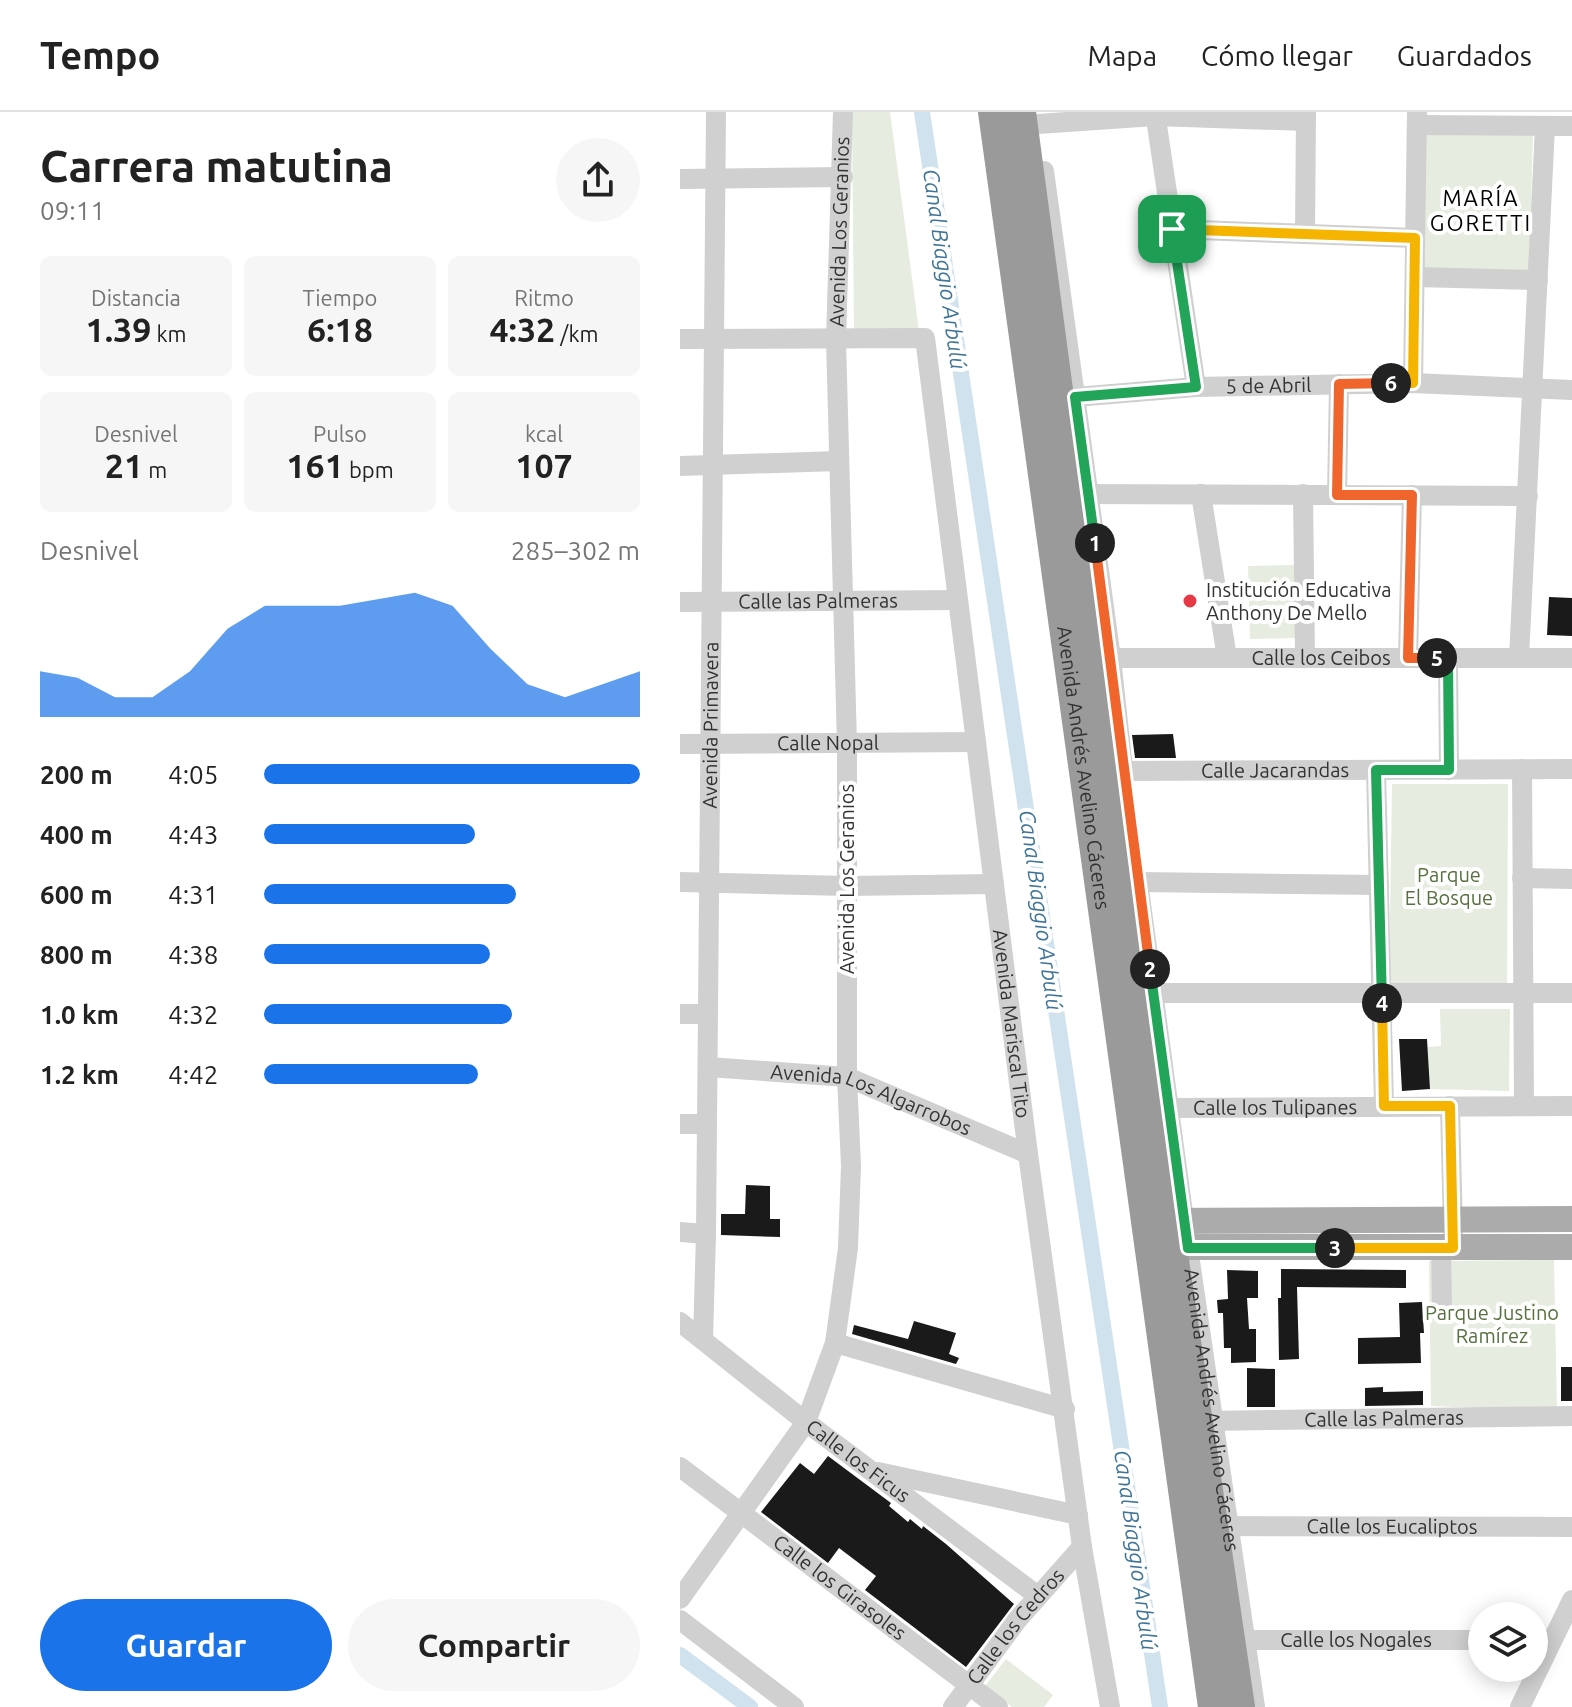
<!DOCTYPE html>
<html lang="es">
<head>
<meta charset="utf-8">
<style>
	:root { --surface:#fff; --page:#f6f6f6; --text:#222; --muted:#767676; --line:#e0e0e0; --accent:#1a73e8 }
	body { margin:0; font-family:Ubuntu,sans-serif; background:var(--page); color:var(--text); height:100vh; display:flex; flex-direction:column; font-size:30px; white-space:nowrap }
	* { box-sizing:border-box; margin:0 }
	p { font-size:26px; color:var(--muted) }
	.icon { flex:none; width:44px; height:44px; fill:none; stroke:currentColor; stroke-width:2; stroke-linecap:round; stroke-linejoin:round }
	.map { position:relative; flex:1; overflow:hidden }
	.details { display:flex; flex-direction:column; background:var(--surface); width:680px }
	.details>* { flex:none }
	.buttons { position:absolute; left:788px; top:1490px; display:grid; gap:16px }
	.buttons a { display:grid; place-items:center; width:80px; height:80px; border-radius:50%; background:var(--surface); box-shadow:0 4px 20px #0003; font-size:40px }
	.pin { position:absolute; display:grid; place-items:center; width:68px; height:68px; color:#fff; margin:-34px; border-radius:16px; box-shadow:0 4px 12px #0006 }
	.km { position:absolute; width:40px; height:40px; margin:-20px; border-radius:50%; background:#222; color:#fff; font-size:22px; line-height:40px; text-align:center }
	.round { display:grid; place-items:center; flex:none; width:84px; height:84px; border-radius:42px; background:var(--page) }
	.headline { display:flex; align-items:center; justify-content:space-between; height:136px; padding:0 40px }
	h1 { font-size:44px; font-weight:700; line-height:60px }
	.metrics { display:grid; grid-template-columns:repeat(3,1fr); gap:12px; height:136px; padding:8px 40px }
	.metrics div { display:grid; align-content:center; border-radius:12px; background:var(--page); text-align:center }
	.metrics b { font-size:34px; font-weight:700 }
	.metrics small { font-size:22px; font-weight:400 }
	.metrics p { font-size:22px }
	.chart { height:224px; padding:16px 40px }
	.chart p { display:flex; justify-content:space-between }
	.chart svg { width:100%; height:144px; margin-top:8px; fill:var(--accent); opacity:.7 }
	.primary-button { display:flex; gap:16px; margin-top:auto; padding:16px 40px }
	.primary-button a { flex:1; height:92px; border-radius:48px; background:var(--accent); color:#fff; font-size:32px; font-weight:700; line-height:92px; text-align:center }
	.primary-button a+a { background:var(--page); color:var(--text) }
	ul { padding:0 40px; list-style:none; font-size:26px }
	li { display:grid; grid-template-columns:128px 96px 1fr; align-items:center; height:60px }
	li i { height:20px; border-radius:10px; background:var(--accent) }
	header { display:flex; align-items:center; gap:48px; box-sizing:border-box; height:112px; padding:0 40px; background:var(--surface); border-bottom:2px solid var(--line) }
	header strong { font-size:38px }
	nav { display:flex; gap:44px; margin-inline-start:auto; font-size:28px }
	main { display:flex; flex:1; min-height:0 }
	.map>svg:first-child { display:block }
	.green { fill:#e6ecdf }
	.lines { fill:none; stroke-linecap:round; stroke-linejoin:round }
	.canal { stroke:#cfe2ee; stroke-width:16 }
	.building { fill:#1a1a1a }
	.minor { stroke:#d0d0d0; stroke-width:20 }
	.major { stroke:#ababab; stroke-width:26 }
	.highway { stroke:#9a9a9a; stroke-width:30 }
	.split-1-casing { stroke:#fff; stroke-width:16 }
	.split-2-casing { stroke:#fff; stroke-width:16 }
	.split-3-casing { stroke:#fff; stroke-width:16 }
	.split-4-casing { stroke:#fff; stroke-width:16 }
	.split-5-casing { stroke:#fff; stroke-width:16 }
	.split-6-casing { stroke:#fff; stroke-width:16 }
	.split-7-casing { stroke:#fff; stroke-width:16 }
	.split-1 { stroke:#22a559; stroke-width:10 }
	.split-2 { stroke:#f0652b; stroke-width:10 }
	.split-3 { stroke:#22a559; stroke-width:10 }
	.split-4 { stroke:#f5b400; stroke-width:10 }
	.split-5 { stroke:#22a559; stroke-width:10 }
	.split-6 { stroke:#f0652b; stroke-width:10 }
	.split-7 { stroke:#f5b400; stroke-width:10 }
	.poi-dot { fill:#e63946; stroke:#fff; stroke-width:3 }
	.labels { text-anchor:middle; stroke-width:8; stroke-linejoin:round; paint-order:stroke }
	.street-label { font-size:20px; fill:#333; stroke:#fff }
	.poi-label { font-size:20px; fill:#333; stroke:#fff; text-anchor:start }
	.park-label { font-size:20px; fill:#56703f; stroke:#fff }
	.neighbourhood-label { font-size:22px; letter-spacing:2px; fill:#000; stroke:#fff }
	.water-label { font-size:22px; font-style:italic; fill:#3f7597; stroke:#fff }
</style>
</head>
<body>
<header>
<strong>Tempo</strong>
<nav><a>Mapa</a><a>Cómo llegar</a><a>Guardados</a></nav>
</header>
<main>
<section class="details">
<div class="headline"><div><h1>Carrera matutina</h1><p>09:11</p></div><a class="round"><svg class="icon" aria-label="share" viewBox="0 0 24 24"><path d="M12 15V3M7 8l5-5 5 5M5 13v7h14v-7"/></svg></a></div>
<div class="metrics">
<div><p>Distancia</p><b>1.39<small> km</small></b></div>
<div><p>Tiempo</p><b>6:18</b></div>
<div><p>Ritmo</p><b>4:32<small> /km</small></b></div>
</div>
<div class="metrics">
<div><p>Desnivel</p><b>21<small> m</small></b></div>
<div><p>Pulso</p><b>161<small> bpm</small></b></div>
<div><p>kcal</p><b>107</b></div>
</div>
<div class="chart"><p><span>Desnivel</span>285–302 m</p>
<svg viewBox="0 0 160 44" preserveAspectRatio="none"><path d="M0 44V30L10 32L20 38L30 38L40 30L50 17L60 10L70 10L80 10L90 8L100 6L110 10L120 23L130 34L140 38L150 34L160 30V44z"/></svg>
</div>
<ul>
<li><b>200 m</b>4:05<i style="width:100%"></i></li>
<li><b>400 m</b>4:43<i style="width:56%"></i></li>
<li><b>600 m</b>4:31<i style="width:67%"></i></li>
<li><b>800 m</b>4:38<i style="width:60%"></i></li>
<li><b>1.0 km</b>4:32<i style="width:66%"></i></li>
<li><b>1.2 km</b>4:42<i style="width:57%"></i></li>
</ul>
<div class="primary-button"><a>Guardar</a><a>Compartir</a></div>
</section>
<div class="map">
<svg width="892" height="1595" viewBox="0 0 892 1595">
	<rect width="100%" height="100%" fill="#fff"/>
	<path class="green" d="M172 0H210L239 219H174Z
		M743 19 853 22 849 161 739 158Z
		M616 453 618 526 570 527 568 454Z
		M712 672H828L827 879 709 876Z
		M760 897H830L829 979 750 977 748 935 761 934Z
		M874 1148 877 1299 751 1294 749 1149Z
		M326 1547 373 1583 364 1595H332L305 1574Z"/>
	<g class="lines">
		<path class="canal" d="M242 0 480 1595
			M0 1543 70 1595"/>
	</g>
	<path class="building" d="M869 485 892 486V524L867 523Z
		M493 622 496 646H455L452 623Z
		M719 927H747L750 977 722 979Z
		M66 1073 90 1074V1107H100V1125L41 1123V1102H65Z
		M601 1157 726 1158V1176L617 1175 619 1247 599 1248 598 1186H601Z
		M547 1158 578 1159V1186H567L569 1217H576V1250L551 1251V1236H544L543 1201H538L537 1188 548 1187Z
		M742 1190 744 1221H740L741 1251 678 1252V1226L720 1225 719 1191Z
		M234 1209 276 1221 269 1242 279 1246 276 1252 172 1222 174 1213 228 1227Z
		M881 1255H892V1289H881Z
		M567 1256 595 1257V1295H567Z
		M703 1275V1280L743 1279V1293L685 1294V1276Z
		M148 1344 211 1391 209 1394 228 1410 230 1407 242 1417 243 1414 266 1432 334 1492 286 1555 185 1478 196 1464 159 1436 148 1451 81 1400 120 1351 134 1362Z"/>
	<g class="lines">
		<g class="minor">
			<path d="M475 0 516 275"/>
			<path d="M343 13 475 4 626 9"/>
			<path d="M737 13 892 14"/>
			<path d="M364 59 431 546 444 666"/>
			<path d="M0 67 163 65"/>
			<path d="M492 117 735 126"/>
			<path d="M625 122 626 0"/>
			<path d="M735 165 858 168"/>
			<path id="s1" d="M0 227 245 226 348 1042 402 1435 430 1595"/>
			<path d="M733 271 737 0"/>
			<path id="s2" d="M383 286 516 275 733 271 892 278"/>
			<path d="M0 354 159 349"/>
			<path d="M396 382 848 384"/>
			<path d="M521 382 547 546"/>
			<path d="M623 382 625 546"/>
			<path d="M657 383 659 272"/>
			<path id="s3" d="M0 490 278 488"/>
			<path id="s4" d="M417 546H892"/>
			<path d="M728 546 732 383"/>
			<path d="M768 546 769 658"/>
			<path d="M839 546 865 15"/>
			<path id="s5" d="M0 632 296 630"/>
			<path d="M842 657 844 994"/>
			<path d="M696 658 704 994"/>
			<path id="s6" d="M443 659 892 657"/>
			<path d="M842 766 892 767"/>
			<path d="M0 770 167 774 314 772"/>
			<path d="M459 770 699 773"/>
			<path id="s7" d="M459 777 504 1108 575 1595"/>
			<path d="M474 881H892"/>
			<path d="M0 902H28"/>
			<path id="s8" d="M28 955 167 965 348 1042"/>
			<path d="M770 994 773 1120"/>
			<path id="s9" d="M489 996 892 994"/>
			<path d="M0 1012H27"/>
			<path d="M0 1120 26 1122"/>
			<path d="M761 1136 762 1197"/>
			<path id="s10" d="M0 1210 126 1310 358 1484"/>
			<path id="s11" d="M23 1227 26 1122 36 0"/>
			<path d="M155 1231 385 1297"/>
			<path id="s12" d="M524 1309 892 1304"/>
			<path id="s13" d="M0 1355 318 1595"/>
			<path d="M198 1360 398 1403"/>
			<path id="s14" d="M538 1414 892 1415"/>
			<path id="s15" d="M0 1487 126 1310 155 1231 168 1136 171 1054 167 965V632L156 228 163 0"/>
			<path d="M0 1508 114 1595"/>
			<path id="s16" d="M554 1528H802"/>
			<path id="s17" d="M273 1595 338 1507 402 1435"/>
			<path d="M840 1595 892 1488"/>
		</g>
		<path class="major" d="M468 1109 892 1107
			M473 1135H892"/>
		<g class="highway">
			<path id="s18" d="M313 0 533 1595"/>
			<path d="M341 0 492 1135 560 1595"/>
		</g>
	</g>
	<g class="lines">
		<g class="split-1-casing">
			<path id="split-1" d="M415 431 395 285 516 275 492 117"/>
		</g>
		<g class="split-2-casing">
			<path id="split-2" d="M415 431 470 857"/>
		</g>
		<g class="split-3-casing">
			<path id="split-3" d="M470 857 508 1136H655"/>
		</g>
		<g class="split-4-casing">
			<path id="split-4" d="M655 1136H773L770 994H704L702 891"/>
		</g>
		<g class="split-5-casing">
			<path id="split-5" d="M702 891 696 658H769L768 546H757"/>
		</g>
		<g class="split-6-casing">
			<path id="split-6" d="M711 271 659 272 657 383H732L728 546H757"/>
		</g>
		<g class="split-7-casing">
			<path id="split-7" d="M492 117 735 126 733 271H711"/>
		</g>
		<use href="#split-1" class="split-1"/>
		<use href="#split-2" class="split-2"/>
		<use href="#split-3" class="split-3"/>
		<use href="#split-4" class="split-4"/>
		<use href="#split-5" class="split-5"/>
		<use href="#split-6" class="split-6"/>
		<use href="#split-7" class="split-7"/>
	</g>
	<circle class="poi-dot" cx="510" cy="489" r="8"/>
	<g class="labels">
		<g class="street-label">
			<text dy="7" stroke="none"><textPath href="#s15" startOffset="1414">Avenida Los Geranios</textPath></text>
			<text dy="7" stroke="none"><textPath href="#s2" startOffset="206">5 de Abril</textPath></text>
			<text dy="7" stroke="none"><textPath href="#s3" startOffset="138">Calle las Palmeras</textPath></text>
			<text dy="7" stroke="none"><textPath href="#s4" startOffset="224">Calle los Ceibos</textPath></text>
			<text dy="7" stroke="none"><textPath href="#s11" startOffset="614">Avenida Primavera</textPath></text>
			<text dy="7" stroke="none"><textPath href="#s5" startOffset="148">Calle Nopal</textPath></text>
			<text dy="7" stroke="none"><textPath href="#s18" startOffset="662">Avenida Andrés Avelino Cáceres</textPath></text>
			<text dy="7" stroke="none"><textPath href="#s6" startOffset="152">Calle Jacarandas</textPath></text>
			<text transform="translate(167 767) rotate(-90)" y="7">Avenida Los Geranios</text>
			<text dy="7" stroke="none"><textPath href="#s1" startOffset="936">Avenida Mariscal Tito</textPath></text>
			<text dy="7" stroke="none"><textPath href="#s8" startOffset="168">Avenida Los Algarrobos</textPath></text>
			<text dy="7" stroke="none"><textPath href="#s9" startOffset="106">Calle los Tulipanes</textPath></text>
			<text dy="7" stroke="none"><textPath href="#s7" startOffset="526">Avenida Andrés Avelino Cáceres</textPath></text>
			<text dy="7" stroke="none"><textPath href="#s12" startOffset="180">Calle las Palmeras</textPath></text>
			<text dy="7" stroke="none"><textPath href="#s10" startOffset="226">Calle los Ficus</textPath></text>
			<text dy="7" stroke="none"><textPath href="#s14" startOffset="174">Calle los Eucaliptos</textPath></text>
			<text dy="7" stroke="none"><textPath href="#s13" startOffset="200">Calle los Girasoles</textPath></text>
			<text dy="7" stroke="none"><textPath href="#s17" startOffset="102">Calle los Cedros</textPath></text>
			<text dy="7" stroke="none"><textPath href="#s16" startOffset="122">Calle los Nogales</textPath></text>
		</g>
		<g class="poi-label">
			<text x="526" y="485">Institución Educativa<tspan x="526" dy="23">Anthony De Mello</tspan></text>
		</g>
		<g class="park-label">
			<text x="769" y="770">Parque<tspan x="769" dy="23">El Bosque</tspan></text>
			<text x="812" y="1208">Parque Justino<tspan x="812" dy="23">Ramírez</tspan></text>
		</g>
		<g class="neighbourhood-label">
			<text x="801" y="94">MARÍA<tspan x="801" dy="25">GORETTI</tspan></text>
		</g>
		<g class="water-label">
			<text transform="translate(265 157) rotate(82)" y="8">Canal Biaggio Arbulú</text>
			<text transform="translate(361 798) rotate(82)" y="8">Canal Biaggio Arbulú</text>
			<text transform="translate(456 1438) rotate(82)" y="8">Canal Biaggio Arbulú</text>
		</g>
	</g>
</svg>
<div class="buttons">
<a><svg class="icon" aria-label="layers" viewBox="0 0 24 24"><path d="M12 4l9 5-9 5-9-5zM3 14l9 5 9-5"/></svg></a>
</div>
<div class="pin" style="left:492px;top:117px;background:#1e9e55"><svg class="icon" aria-label="arrive" viewBox="0 0 24 24"><path d="M6 21V4h12l-3 4 3 4H6"/></svg></div>
<b class="km" style="left:415px;top:431px">1</b>
<b class="km" style="left:470px;top:857px">2</b>
<b class="km" style="left:655px;top:1136px">3</b>
<b class="km" style="left:702px;top:891px">4</b>
<b class="km" style="left:757px;top:546px">5</b>
<b class="km" style="left:711px;top:271px">6</b>
</div>
</main>
</body>
</html>
